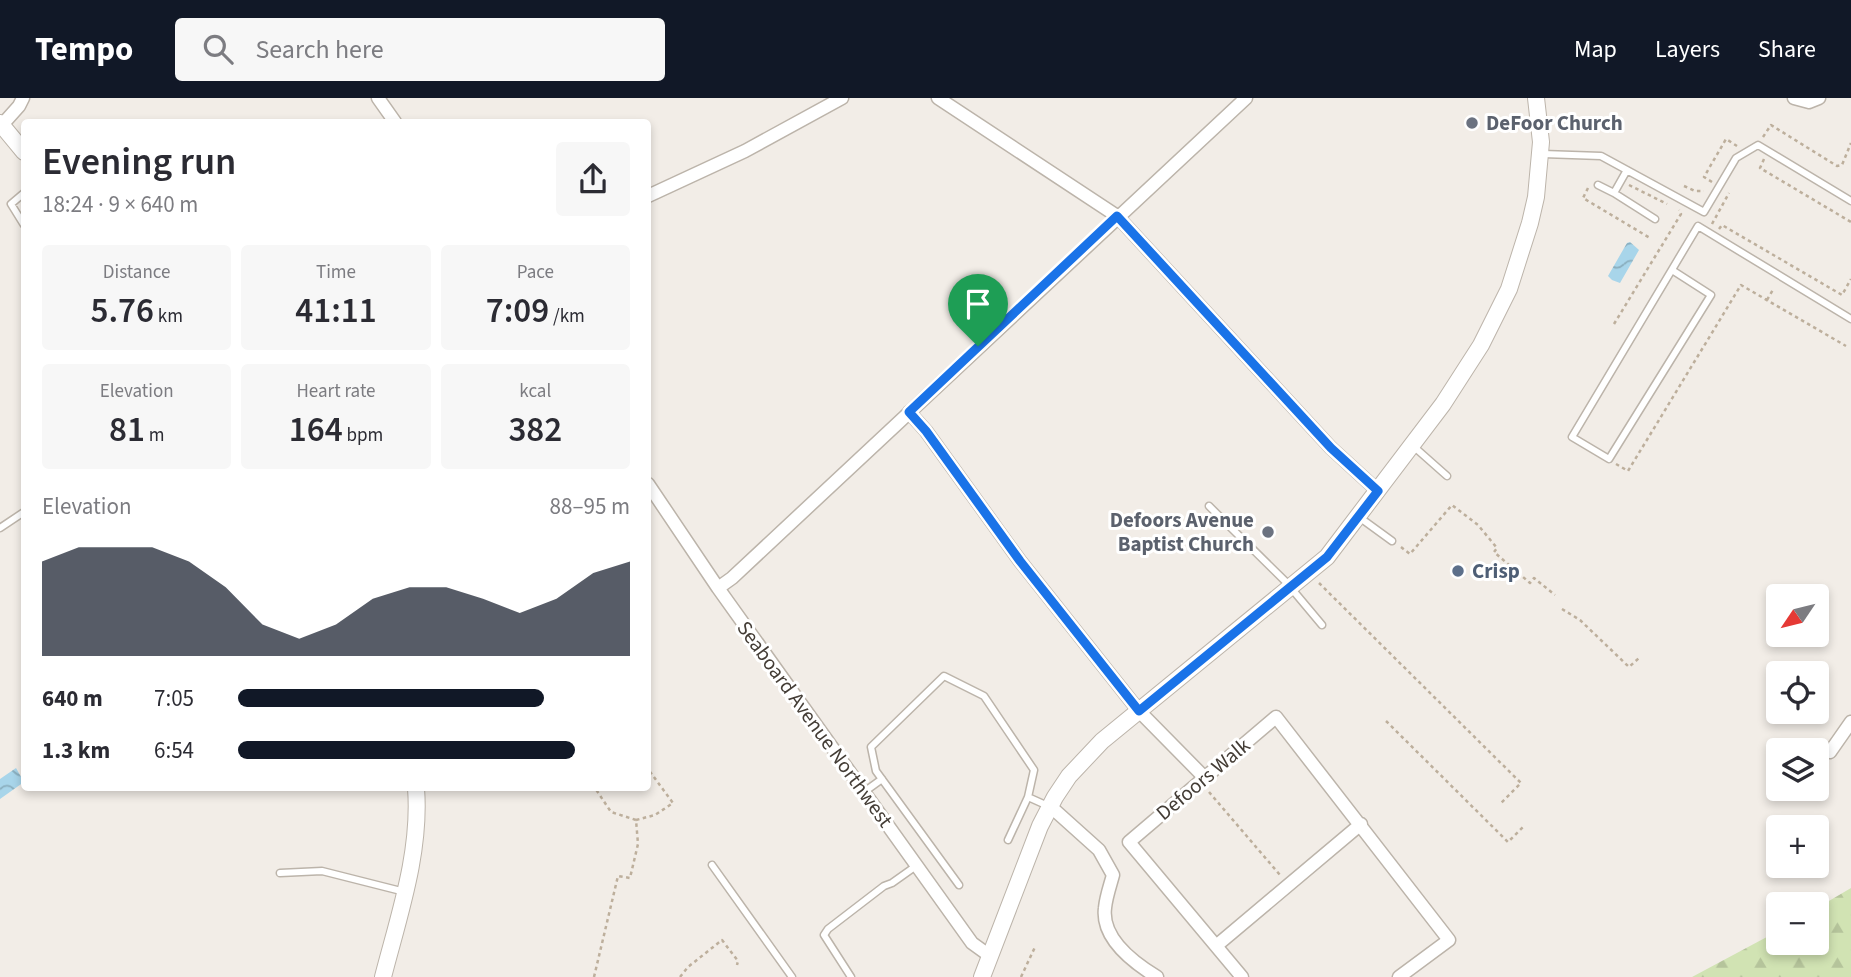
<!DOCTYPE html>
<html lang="en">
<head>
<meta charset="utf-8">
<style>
	:root { --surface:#fff; --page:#f7f7f7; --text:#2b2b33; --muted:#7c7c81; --accent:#111827 }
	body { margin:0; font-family:"Source Sans 3",sans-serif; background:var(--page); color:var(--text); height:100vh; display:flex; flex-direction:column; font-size:26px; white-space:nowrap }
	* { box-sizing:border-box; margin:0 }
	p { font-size:23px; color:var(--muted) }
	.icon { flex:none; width:38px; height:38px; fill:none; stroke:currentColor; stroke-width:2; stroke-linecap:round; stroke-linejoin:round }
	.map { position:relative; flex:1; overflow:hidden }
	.sheet { position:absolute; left:21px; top:21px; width:630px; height:672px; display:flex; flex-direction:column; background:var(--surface); border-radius:7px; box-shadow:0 4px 10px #0003 }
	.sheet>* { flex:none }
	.needle { width:46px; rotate:235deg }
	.controls { position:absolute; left:1766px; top:486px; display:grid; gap:14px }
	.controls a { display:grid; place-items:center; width:63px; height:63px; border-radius:7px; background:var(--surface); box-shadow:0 4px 10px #0003; font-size:35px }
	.pin { position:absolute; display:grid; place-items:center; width:60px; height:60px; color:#fff; margin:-72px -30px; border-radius:50% 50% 50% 0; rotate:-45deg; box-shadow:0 0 7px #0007 }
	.pin .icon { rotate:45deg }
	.round { display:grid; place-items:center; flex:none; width:74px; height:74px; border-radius:7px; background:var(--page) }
	.headline { display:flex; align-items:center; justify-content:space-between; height:119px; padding:0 21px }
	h1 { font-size:38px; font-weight:600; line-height:52px }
	.stats { display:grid; grid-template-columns:repeat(3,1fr); gap:10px; height:119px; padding:7px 21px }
	.stats div { display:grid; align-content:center; border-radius:7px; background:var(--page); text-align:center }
	.stats b { font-size:35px; font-weight:600 }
	.stats small { font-size:19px; font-weight:400 }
	.stats p { font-size:19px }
	.chart { height:196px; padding:14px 21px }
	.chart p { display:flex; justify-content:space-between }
	.chart svg { width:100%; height:126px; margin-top:7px; fill:var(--accent); opacity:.7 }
	ul { padding:0 21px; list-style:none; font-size:23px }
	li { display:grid; grid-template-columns:112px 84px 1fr; align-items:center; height:52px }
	li i { height:18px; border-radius:9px; background:var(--accent) }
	header { display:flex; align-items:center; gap:42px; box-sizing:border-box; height:98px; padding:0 35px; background:var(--accent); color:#fff }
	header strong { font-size:33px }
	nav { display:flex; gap:38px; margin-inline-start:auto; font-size:24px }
	.search { width:490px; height:63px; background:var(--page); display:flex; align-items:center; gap:18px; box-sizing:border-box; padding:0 24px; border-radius:7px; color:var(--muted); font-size:26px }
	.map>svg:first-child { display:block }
	.forest { fill:url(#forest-firs) }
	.water { fill:url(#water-waves) }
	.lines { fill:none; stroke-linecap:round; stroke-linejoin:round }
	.service-casing { stroke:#bcb4aa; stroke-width:9 }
	.minor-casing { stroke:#bcb4aa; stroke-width:15 }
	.tertiary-casing { stroke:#bcb4aa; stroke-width:18 }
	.path { stroke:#bdaf9c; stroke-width:2.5; stroke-dasharray:3.5 3.5; stroke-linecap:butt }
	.service { stroke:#fff; stroke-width:6 }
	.minor { stroke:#fff; stroke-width:12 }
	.tertiary { stroke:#fff; stroke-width:16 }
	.route-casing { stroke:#fff; stroke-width:14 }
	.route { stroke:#1a73e8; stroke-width:9 }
	.worship-dot { fill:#6b7280; stroke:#fff; stroke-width:2.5 }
	.service-dot { fill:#5c6f8a; stroke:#fff; stroke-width:2.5 }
	.labels { text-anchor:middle; stroke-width:6; stroke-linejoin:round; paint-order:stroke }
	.worship-label { font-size:21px; font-weight:bold; fill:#5b616d; stroke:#fff; text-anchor:start }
	.service-label { font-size:21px; font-weight:bold; fill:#4e5e75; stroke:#fff; text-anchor:start }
	.street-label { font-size:21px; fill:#443d36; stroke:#fff }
</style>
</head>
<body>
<header>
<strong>Tempo</strong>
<div class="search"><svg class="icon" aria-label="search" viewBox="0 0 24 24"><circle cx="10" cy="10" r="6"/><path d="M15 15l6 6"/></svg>Search here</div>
<nav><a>Map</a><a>Layers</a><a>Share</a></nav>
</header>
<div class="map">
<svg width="1851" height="879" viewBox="0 0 1851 879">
	<defs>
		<pattern id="forest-firs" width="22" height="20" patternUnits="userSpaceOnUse" patternTransform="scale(1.75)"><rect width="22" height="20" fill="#d1e3b3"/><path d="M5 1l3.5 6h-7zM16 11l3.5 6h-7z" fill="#b5c49b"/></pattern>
		<pattern id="water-waves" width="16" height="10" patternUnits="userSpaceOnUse" patternTransform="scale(1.75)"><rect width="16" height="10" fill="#a8d5ea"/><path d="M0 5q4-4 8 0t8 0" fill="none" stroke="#8aaebe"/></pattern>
	</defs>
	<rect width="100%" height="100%" fill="#f2ede7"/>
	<path class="forest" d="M1851 790V879H1692L1778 833V845H1816L1817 810Z"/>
	<path class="water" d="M1630 144 1639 152 1620 185 1612 182 1608 178 1627 145Z
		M16 670 24 684 0 701V681Z"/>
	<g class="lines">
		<g class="service-casing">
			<path id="service" d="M1543 56 1601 58 1704 114 1736 60 1758 47 1851 103
				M1627 72 1614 95 1655 121
				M1598 87 1614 95
				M24 95 11 106 24 127
				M1672 172 1711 197 1609 361 1572 339 1698 128 1851 221
				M1412 347 1447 378
				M1209 408 1286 484 1322 527
				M1359 419 1392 443
				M0 430 24 414
				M864 694 882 681
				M1008 742 1028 699
				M712 767 792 879
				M280 775 322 773 405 794
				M959 787 876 673 871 649 944 578 984 598 1034 672 1028 699 1048 708
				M851 879 824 837 828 831 884 788 892 785 916 768"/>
		</g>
		<g class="minor-casing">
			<path id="minor" d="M378 0 395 24
				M938 0 1117 118 1331 350 1378 393
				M1794 0 1809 4 1819 0
				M2 27 19 8 23 0
				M648 98 745 53 842 0
				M909 314 926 333 1020 463 1139 613 1205 680
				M648 386 718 490 972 845 990 858
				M718 490 732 480 1246 0
				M1830 654 1851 624
				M1050 708 1099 752 1113 777C1110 788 1106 799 1105 810 1101 841 1134 865 1157 879
				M1216 848 1361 726
				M1242 879 1129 744 1276 619 1449 842 1399 879"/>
		</g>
		<g class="tertiary-casing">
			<path id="tertiary" d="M0 25 24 54
				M383 879C399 817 421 754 416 690
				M982 879 1040 728 1055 699 1069 678 1102 643 1327 459 1443 306 1481 247 1509 191 1530 125 1536 99 1541 44 1536 0"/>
		</g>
		<path class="path" d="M1763 39 1771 27 1837 68 1842 67 1851 45
			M1764 61 1760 70 1851 124
			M1712 84 1704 79 1726 41 1737 48
			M1629 87 1667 106
			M1684 88 1695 93H1704
			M1588 90 1583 100 1650 140
			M1712 126 1729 95
			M1719 131 1722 127 1842 197 1851 181
			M1767 202 1774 190
			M1614 226 1681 116 1679 112
			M1616 366 1628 373 1741 187 1846 248
			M1401 449 1410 456 1452 407 1478 427 1497 450 1494 454 1530 485 1534 480 1555 497
			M1319 485 1521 685 1501 705
			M1562 511 1580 522 1629 569 1639 560
			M1386 623 1508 744 1524 728
			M1209 694 1280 777
			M636 722 655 717 673 705 648 671
			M594 879 618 778 630 780 638 746 636 722 611 714 595 690
			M680 879 688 869 722 842 738 863 737 867
			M1021 879 1035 849"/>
		<use href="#service" class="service"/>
		<use href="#minor" class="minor"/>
		<use href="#tertiary" class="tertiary"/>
	</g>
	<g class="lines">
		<g class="route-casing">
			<path id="route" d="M1117 118 1331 350 1378 393 1327 459 1139 613 1020 463 926 333 909 314Z"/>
		</g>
		<use href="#route" class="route"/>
	</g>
	<g class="worship-dot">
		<circle cx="1472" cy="25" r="7"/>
		<circle cx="1268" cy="434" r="7"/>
	</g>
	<circle class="service-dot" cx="1458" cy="473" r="7"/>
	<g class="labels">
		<g class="worship-label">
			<text x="1486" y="32">DeFoor Church</text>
			<text x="1254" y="429" text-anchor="end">Defoors Avenue<tspan x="1254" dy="24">Baptist Church</tspan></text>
		</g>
		<g class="service-label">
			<text x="1472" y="480">Crisp</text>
		</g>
		<g class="street-label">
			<text transform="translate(815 626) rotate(54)" y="7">Seaboard Avenue Northwest</text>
			<text transform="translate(1203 681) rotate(-40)" y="7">Defoors Walk</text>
		</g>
	</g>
</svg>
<div class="controls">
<a><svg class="needle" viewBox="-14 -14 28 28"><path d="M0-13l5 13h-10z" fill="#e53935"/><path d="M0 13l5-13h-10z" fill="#7c7c81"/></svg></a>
<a><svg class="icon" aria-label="locate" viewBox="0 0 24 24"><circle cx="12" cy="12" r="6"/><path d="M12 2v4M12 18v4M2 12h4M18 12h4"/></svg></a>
<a><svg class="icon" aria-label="layers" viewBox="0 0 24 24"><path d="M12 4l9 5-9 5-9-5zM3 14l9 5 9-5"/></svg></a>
<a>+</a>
<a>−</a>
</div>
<div class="pin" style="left:978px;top:248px;background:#1e9e55"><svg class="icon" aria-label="arrive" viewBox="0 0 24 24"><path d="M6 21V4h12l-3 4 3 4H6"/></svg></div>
<section class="sheet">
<div class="headline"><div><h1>Evening run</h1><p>18:24 · 9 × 640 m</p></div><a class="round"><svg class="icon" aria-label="share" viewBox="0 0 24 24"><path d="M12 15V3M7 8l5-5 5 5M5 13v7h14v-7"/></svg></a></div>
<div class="stats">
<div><p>Distance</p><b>5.76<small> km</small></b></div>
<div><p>Time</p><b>41:11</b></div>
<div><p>Pace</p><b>7:09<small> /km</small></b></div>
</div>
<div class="stats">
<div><p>Elevation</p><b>81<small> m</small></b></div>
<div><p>Heart rate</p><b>164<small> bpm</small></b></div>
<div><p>kcal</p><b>382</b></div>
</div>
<div class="chart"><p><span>Elevation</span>88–95 m</p>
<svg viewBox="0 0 160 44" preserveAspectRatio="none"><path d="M0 44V11L10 6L20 6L30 6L40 11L50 20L60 33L70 38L80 33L90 24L100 20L110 20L120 24L130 29L140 24L150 15L160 11V44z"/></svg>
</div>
<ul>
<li><b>640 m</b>7:05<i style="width:78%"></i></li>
<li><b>1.3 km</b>6:54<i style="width:86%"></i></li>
</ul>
</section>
</div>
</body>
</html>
